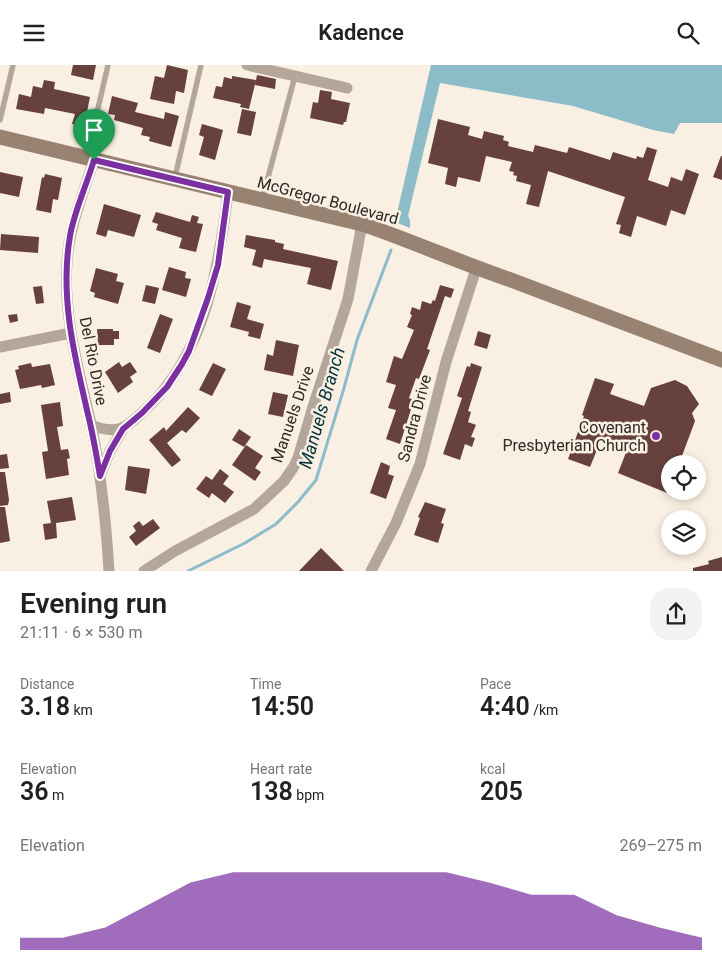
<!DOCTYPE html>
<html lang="en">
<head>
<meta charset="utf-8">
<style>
	:root { --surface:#fff; --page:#f2f2f2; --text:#202124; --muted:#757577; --accent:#7b2fa1 }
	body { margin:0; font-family:Roboto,sans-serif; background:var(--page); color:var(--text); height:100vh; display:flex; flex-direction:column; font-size:19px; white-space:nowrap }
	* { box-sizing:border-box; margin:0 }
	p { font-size:16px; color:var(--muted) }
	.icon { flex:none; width:28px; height:28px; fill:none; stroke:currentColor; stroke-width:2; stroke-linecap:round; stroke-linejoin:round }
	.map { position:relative; height:506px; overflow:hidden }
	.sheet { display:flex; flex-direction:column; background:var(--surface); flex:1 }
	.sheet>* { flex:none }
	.buttons { position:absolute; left:661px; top:390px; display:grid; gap:10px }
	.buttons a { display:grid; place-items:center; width:45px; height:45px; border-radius:50%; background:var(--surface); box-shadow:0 2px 8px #0003; font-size:25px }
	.pin { position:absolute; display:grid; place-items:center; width:42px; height:42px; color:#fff; margin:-51px -21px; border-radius:50% 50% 50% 0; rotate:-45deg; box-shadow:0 0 5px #0007 }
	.pin .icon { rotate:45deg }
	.round { display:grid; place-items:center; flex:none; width:52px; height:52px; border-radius:20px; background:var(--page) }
	.summary { display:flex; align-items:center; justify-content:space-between; height:85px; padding:0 20px }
	h1 { font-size:28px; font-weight:600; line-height:38px }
	.metrics { display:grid; grid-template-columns:repeat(3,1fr); gap:8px; height:85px; padding:5px 20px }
	.metrics div { display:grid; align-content:center }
	.metrics b { font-size:25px; font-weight:600 }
	.metrics small { font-size:14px; font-weight:400 }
	.metrics p { font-size:14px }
	.chart { height:140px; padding:10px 20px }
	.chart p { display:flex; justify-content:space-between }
	.chart svg { width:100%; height:90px; margin-top:5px; fill:var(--accent); opacity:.7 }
	header { display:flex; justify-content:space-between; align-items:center; height:65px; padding:0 20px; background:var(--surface); font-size:22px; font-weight:600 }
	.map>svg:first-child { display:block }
	.water { fill:#8dbcc9 }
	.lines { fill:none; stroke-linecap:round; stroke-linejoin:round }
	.stream { stroke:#8dbcc9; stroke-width:3 }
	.building { fill:#66413d }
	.lane { stroke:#b5a69b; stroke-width:5.5 }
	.street { stroke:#b5a69b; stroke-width:11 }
	.secondary { stroke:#988272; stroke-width:15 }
	.route-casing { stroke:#fff; stroke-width:10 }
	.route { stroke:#7b2fa1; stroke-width:6 }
	.poi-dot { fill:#7b2fa1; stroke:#f9efe2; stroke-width:2 }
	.labels { text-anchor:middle; stroke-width:5; stroke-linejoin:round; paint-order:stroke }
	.street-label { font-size:16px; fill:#2e2a25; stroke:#f9efe2 }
	.poi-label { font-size:16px; fill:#2e2a25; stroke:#f9efe2; text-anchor:end }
	.water-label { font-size:18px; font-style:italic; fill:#06333e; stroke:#f9efe2 }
</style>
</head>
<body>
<header><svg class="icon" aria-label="menu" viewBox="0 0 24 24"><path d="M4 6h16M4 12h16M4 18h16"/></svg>Kadence<svg class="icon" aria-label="search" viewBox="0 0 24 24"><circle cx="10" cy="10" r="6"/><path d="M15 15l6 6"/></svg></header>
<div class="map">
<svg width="722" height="506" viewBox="0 0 722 506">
	<rect width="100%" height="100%" fill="#f9efe2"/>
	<path class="water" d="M431 0H722V58H680L674 69 653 65 573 41 440 18 408 151 410 155V163L395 157Z"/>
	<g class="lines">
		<path class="stream" d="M188 506 245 478 276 459 298 437 316 415 344 323 357 275 391 185"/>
	</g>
	<path class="building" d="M73 0H96L93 15 71 10Z
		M167 0 188 5 184 28 176 26 174 39 150 34 155 11 164 13Z
		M257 10 276 14 275 24 255 20Z
		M232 11 256 15 249 44 240 42 241 39 213 33 216 21 222 22 224 12 232 14Z
		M44 15 55 17 54 24 90 32 84 62 72 59 75 49 45 43 44 49 16 44 19 29 31 32 33 21 42 23Z
		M320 25 332 27 331 34 350 38 346 57H344L343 60 310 53 313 37 318 38Z
		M112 31 138 38 135 47 164 54 165 47 179 51 171 82 149 76 150 72 141 70 143 63 114 55 115 50 108 49Z
		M242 44 256 47 251 71 237 68Z
		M438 54 470 62 468 70 482 74 484 66 504 71 503 75 509 77 508 81 533 87 535 80 567 88 569 82 610 95 613 87 636 94 637 91 643 93 647 82 657 85 648 115 668 122 671 112 682 116 686 104 699 109 685 150 671 145 666 161 637 151 631 172 619 168 621 160 616 159 625 132 548 106 539 142 526 139 531 120 516 116 517 111 513 110 514 107 509 106 512 97 486 91 480 117 458 112 456 122 445 119 448 103 428 98Z
		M202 59 223 65 215 95 199 90 204 72 199 70Z
		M721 91H722V115L713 112Z
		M0 107 23 112 19 132 0 128Z
		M45 109 62 113 58 135 53 134 51 148 36 145 42 112 44 113Z
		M104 139 141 150 134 172 108 165 106 172 96 169Z
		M156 147 190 157 192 150 199 152 197 158 203 159 196 187 179 183 182 173 156 165 158 159 152 157Z
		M1 169 39 172 38 188 0 185Z
		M246 170 275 175V177L284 179 283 184 338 196 331 225 307 219 311 203 264 194 262 203 252 200 256 185 244 182Z
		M169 202 186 207 185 213 191 214 186 232 162 225Z
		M96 203 118 209 116 216 124 218 118 239 94 232 95 228 90 226Z
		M146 220 159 223 155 239 142 236Z
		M440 220 454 224 451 233 445 231 427 284 430 285 419 314 416 313 409 333 414 335 400 379 386 374 396 345 388 343 396 320 386 317 394 291 402 294 414 265 407 262 412 250 410 249 412 242 420 245 422 236 431 239 433 235 435 236Z
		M42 221 44 238 36 239 33 222Z
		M237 237 251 241 247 254 264 259 260 274 248 271 249 267 230 262Z
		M17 249 18 256 10 258 8 250Z
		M160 249 173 254 160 288 147 283Z
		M97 264H113V266H119V274H114V280H98Z
		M478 266 491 270 487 284 474 280Z
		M276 275 299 280 293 311 264 305 267 289 273 291Z
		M119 297 122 302 130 297 137 307 130 312 133 317 118 328 105 307Z
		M31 298 32 302 50 299 55 320 42 323 41 320 20 324 15 305 19 304 18 301Z
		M213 298 226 304 212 331 199 325Z
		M471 298 482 302 468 346 471 347 468 357 476 360 471 372 475 373 472 382 465 379 460 395 443 389 462 333 457 331 467 301 470 302Z
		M595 313 614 319 610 329 644 341 651 323 675 315 687 321 699 339 692 348 695 356 679 399H670V420L667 428 618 408 627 385 601 375 590 402 568 394 584 351 582 350Z
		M10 327 11 337 0 339V329Z
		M273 327 288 330 283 352 268 349Z
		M60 337 63 361 57 362 61 385 68 384 70 393 67 394 69 410 46 414 42 387 48 386 41 340Z
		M188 342 200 353 186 368 182 365 167 378 181 395 172 402 149 375 164 362 166 366Z
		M239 364 251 372 244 382 232 375Z
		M246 380 263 391 255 403 261 407 255 416 232 400Z
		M7 389 9 403 0 404V390Z
		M381 397 390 401 388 409 394 411 386 434 370 428Z
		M128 401 150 404 146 429 125 425Z
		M220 404 229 411 223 419 234 427 225 438 212 428 209 433 196 424 206 411 212 415Z
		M0 407H5L9 435 8 440 0 441Z
		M72 432 76 455 56 458 57 473 45 475 43 459 51 458 47 436Z
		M425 437 446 444 441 458 444 459 438 478 414 470 420 453 418 452Z
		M0 442H5L10 476 0 478Z
		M153 454 160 463 136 481 129 472 136 466 133 461 139 456 143 461Z
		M321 483 344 506H299Z
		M722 492V506H693V503L709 499 708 496Z"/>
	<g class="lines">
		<path class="lane" d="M0 55 13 0
			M87 91 108 0
			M175 112 201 0
			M262 135 295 11"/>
		<path class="street" d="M247 0 347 23
			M94 95C83 129 69 162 67 197 63 252 79 306 91 359 101 407 106 457 109 506
			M0 282 71 268
			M91 360C119 371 127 362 147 343 205 288 219 203 228 127
			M100 411 110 386 123 364
			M144 506 175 486 254 444 284 416 293 403 298 393 312 345 348 234 362 159
			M371 506 396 458 420 399 446 297 476 204"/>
		<path class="secondary" d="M0 72 362 159C412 176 461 198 511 215L722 295"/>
	</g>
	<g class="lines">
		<g class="route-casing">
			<path id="route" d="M94 95 228 127 218 200 208 233 189 286 182 299 167 322 142 348 123 364 110 386 100 411C97 393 94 376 90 358 76 297 59 235 70 171 74 147 87 119 94 95Z"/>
		</g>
		<use href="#route" class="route"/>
	</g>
	<circle class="poi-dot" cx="656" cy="371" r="5"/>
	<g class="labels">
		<g class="street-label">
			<text transform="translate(328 135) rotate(15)" y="6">McGregor Boulevard</text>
			<text transform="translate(94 296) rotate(79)" y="6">Del Rio Drive</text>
			<text transform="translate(292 349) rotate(-71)" y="6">Manuels Drive</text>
			<text transform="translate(414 353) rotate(-75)" y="6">Sandra Drive</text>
		</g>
		<g class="poi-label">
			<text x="646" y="368">Covenant<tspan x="646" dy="18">Presbyterian Church</tspan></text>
		</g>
		<g class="water-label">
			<text transform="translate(322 343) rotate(-74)" y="6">Manuels Branch</text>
		</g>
	</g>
</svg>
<div class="buttons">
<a><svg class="icon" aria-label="locate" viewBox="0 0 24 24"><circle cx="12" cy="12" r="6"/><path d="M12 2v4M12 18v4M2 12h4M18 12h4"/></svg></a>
<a><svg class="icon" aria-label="layers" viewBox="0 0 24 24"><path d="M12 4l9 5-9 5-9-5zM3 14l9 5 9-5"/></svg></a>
</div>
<div class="pin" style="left:94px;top:95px;background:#1e9e55"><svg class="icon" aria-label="arrive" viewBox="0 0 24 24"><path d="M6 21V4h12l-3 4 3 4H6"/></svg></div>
</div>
<section class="sheet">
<div class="summary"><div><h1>Evening run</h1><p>21:11 · 6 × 530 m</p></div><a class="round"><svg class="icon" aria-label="share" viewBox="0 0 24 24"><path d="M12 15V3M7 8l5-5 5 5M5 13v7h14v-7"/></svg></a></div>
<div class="metrics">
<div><p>Distance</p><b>3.18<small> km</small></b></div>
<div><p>Time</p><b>14:50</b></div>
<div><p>Pace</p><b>4:40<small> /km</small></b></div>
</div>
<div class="metrics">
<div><p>Elevation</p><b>36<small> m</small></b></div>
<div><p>Heart rate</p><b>138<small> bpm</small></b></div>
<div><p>kcal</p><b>205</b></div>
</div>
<div class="chart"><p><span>Elevation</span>269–275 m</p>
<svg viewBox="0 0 160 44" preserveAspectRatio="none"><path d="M0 44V38L10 38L20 33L30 22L40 11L50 6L60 6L70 6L80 6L90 6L100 6L110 11L120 17L130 17L140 27L150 33L160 38V44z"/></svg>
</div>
</section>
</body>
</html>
